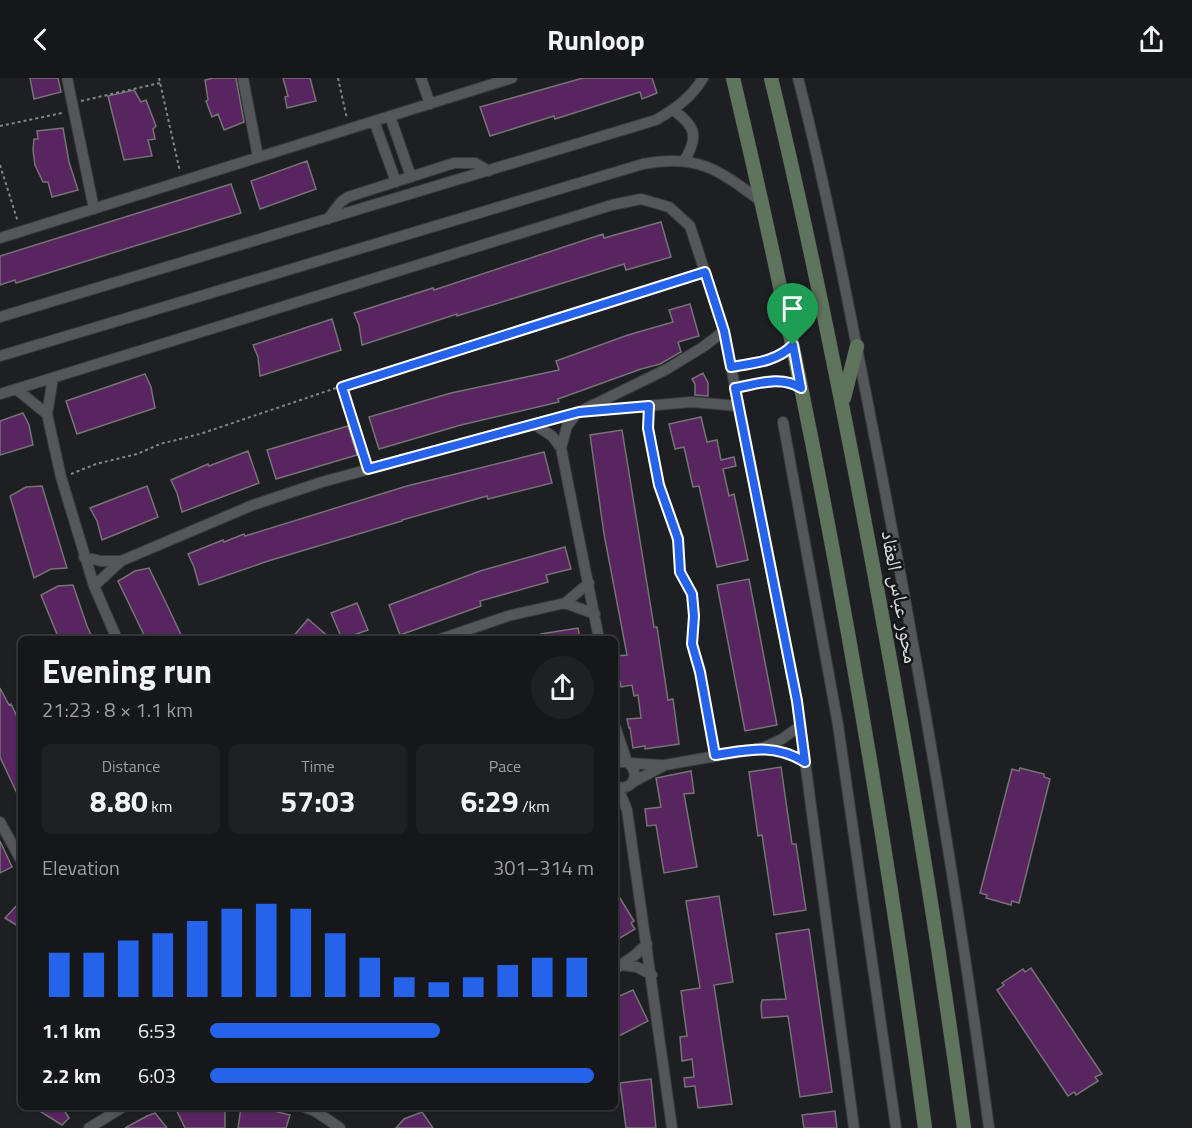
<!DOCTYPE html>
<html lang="en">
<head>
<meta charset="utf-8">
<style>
	:root { --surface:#16171a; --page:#1f2023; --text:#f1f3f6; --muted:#9e9fa2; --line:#353639; --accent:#2563eb }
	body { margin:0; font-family:"Titillium Web","Noto Naskh Arabic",sans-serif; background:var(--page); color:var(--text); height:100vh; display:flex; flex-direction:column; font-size:22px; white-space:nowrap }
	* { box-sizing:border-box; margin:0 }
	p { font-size:20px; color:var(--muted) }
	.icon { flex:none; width:33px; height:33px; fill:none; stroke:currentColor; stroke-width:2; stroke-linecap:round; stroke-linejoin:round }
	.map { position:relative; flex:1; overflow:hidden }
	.drawer { position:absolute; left:18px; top:558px; width:600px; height:474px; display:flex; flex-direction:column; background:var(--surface); border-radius:9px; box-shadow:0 2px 4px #0004,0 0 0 2px var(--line) }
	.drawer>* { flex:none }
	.pin { position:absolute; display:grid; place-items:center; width:51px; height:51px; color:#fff; margin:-62px -26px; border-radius:50% 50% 50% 0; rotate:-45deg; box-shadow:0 0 6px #0007 }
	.pin .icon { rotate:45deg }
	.round { display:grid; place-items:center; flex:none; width:63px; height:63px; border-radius:32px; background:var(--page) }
	.headline { display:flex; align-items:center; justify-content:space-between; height:102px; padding:0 24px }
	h1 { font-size:33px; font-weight:700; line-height:45px }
	.stats { display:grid; grid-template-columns:repeat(3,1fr); gap:9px; height:102px; padding:6px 24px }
	.stats div { display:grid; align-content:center; border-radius:9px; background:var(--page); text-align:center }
	.stats b { font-size:30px; font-weight:700 }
	.stats small { font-size:16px; font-weight:400 }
	.stats p { font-size:16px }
	.chart { height:168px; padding:12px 24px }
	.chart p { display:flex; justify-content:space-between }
	.chart svg { width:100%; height:108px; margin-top:6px; stroke:var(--accent); stroke-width:6 }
	ul { padding:0 24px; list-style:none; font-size:20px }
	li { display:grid; grid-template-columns:96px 72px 1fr; align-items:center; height:45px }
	li i { height:15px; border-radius:8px; background:var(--accent) }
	header { display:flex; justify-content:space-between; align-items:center; height:78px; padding:0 24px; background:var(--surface); font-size:27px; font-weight:700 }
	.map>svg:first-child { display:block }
	.building { fill:#582560; stroke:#757375; stroke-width:1.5 }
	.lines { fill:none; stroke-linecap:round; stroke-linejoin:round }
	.minor-casing { stroke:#3a3b3d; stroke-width:12 }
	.secondary-casing { stroke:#3a3b3d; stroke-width:15 }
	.path { stroke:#838587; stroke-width:2; stroke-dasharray:3 3; stroke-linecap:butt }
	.minor { stroke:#545659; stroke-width:10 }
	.secondary { stroke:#5f745c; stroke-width:14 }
	.route-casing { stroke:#fff; stroke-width:12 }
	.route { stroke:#2563eb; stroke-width:8 }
	.labels { text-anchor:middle; stroke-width:5; stroke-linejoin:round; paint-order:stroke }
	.street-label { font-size:21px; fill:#d8d9db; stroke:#141618 }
</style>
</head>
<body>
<header><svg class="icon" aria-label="back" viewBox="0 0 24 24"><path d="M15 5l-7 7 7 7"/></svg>Runloop<svg class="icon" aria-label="share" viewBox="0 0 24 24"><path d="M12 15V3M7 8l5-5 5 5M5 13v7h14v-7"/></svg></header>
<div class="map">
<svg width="1192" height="1050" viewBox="0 0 1192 1050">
	<rect width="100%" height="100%" fill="#1d1f22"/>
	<path class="building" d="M30 0H58L61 14 34 21Z
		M213 0H236L244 44 224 52 218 36 212 39 206 23 208 22 205 2Z
		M283 0H310L316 23 287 30 285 19 288 18Z
		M583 0H652L657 15 642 21 640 14 555 41 554 38 490 58 480 29Z
		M134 12 141 24 146 22 156 48 153 51 155 61 148 62 152 78 124 82 108 18Z
		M63 50 69 84 78 112 52 119 48 104H43L35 87 33 72 34 61H38L37 53Z
		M307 83 316 111 260 131 251 103Z
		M231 106 241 135 16 205 15 202 0 207V178Z
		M661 144 671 179 626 192 624 186 457 238V236L362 267 359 247 354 235 433 210 434 212 603 156 604 160Z
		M690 226 699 258 678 264 681 274 660 286 641 291 558 321 559 324 461 347 379 371 369 339 451 315 559 292 556 283 628 257 673 244 669 232Z
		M332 241 341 272 260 298 258 279 253 267Z
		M703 295 708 305V318L695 317V306L692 301Z
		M145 296 151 309 155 330 77 356 66 323Z
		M23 335 29 347 33 367 0 377V343Z
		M701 339 707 364 717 362 721 382 734 379 736 388 723 391 729 418 734 416 748 482 717 489 699 408 693 409 684 369 675 371 669 346Z
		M348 348 357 377 276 401 267 372Z
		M622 352 649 518 654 549H657L668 622 673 621 679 666 645 671V668L633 670 630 650H629L627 641 641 640 638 617 634 618 632 607 621 609 618 595 615 578 627 577 604 456 590 357Z
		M248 373 259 405 182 434 177 415 171 402 208 386 209 388Z
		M544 374 552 405 488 421 487 418 402 442V443L268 483 199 507 194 489 188 476 223 462 224 464 244 456 245 458 407 408Z
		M42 408 67 490 51 491 34 500 10 418 26 409Z
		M147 408 158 439 102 462 97 443 90 430Z
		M565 469 571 491 546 497 548 504 480 523 481 528 400 557 389 527 480 493Z
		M149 490 168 529 183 561H146L118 503 135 493Z
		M749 501 777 647 745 653 717 507Z
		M73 507 87 548 93 561H59L41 517 58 508Z
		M357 525 368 552 342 561 331 535Z
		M308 541 331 561H291Z
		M578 550 580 561H541V556Z
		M0 610 9 627 11 626 21 647V724L0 679Z
		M781 689 792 766H796L806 832 774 837 762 757 758 758 749 694Z
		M1020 690 1044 696V699L1050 701 1019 825 1012 823 1011 827 986 820 987 817 980 815 1012 691 1019 693Z
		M691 693 694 715 684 716 697 789 664 795 656 747 647 748 645 731 661 729 656 700Z
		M0 763 12 789 0 795Z
		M615 812 634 843 631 845 635 851 615 863Z
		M719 818 733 904 714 907 732 1026 698 1030 695 1008 685 1009 684 1000 694 999 692 981 682 983 680 959 687 958 681 913 700 910 686 823Z
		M21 823V850L5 840Z
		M809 851 832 1014 800 1019 788 938 762 940 761 928 762 922 786 921 776 856Z
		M1031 890 1102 996 1095 999 1098 1003 1076 1017 1074 1014 1068 1018 997 912 1004 907 1002 905 1023 891 1025 894Z
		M633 912 648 943 615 960V920Z
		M651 1001 656 1050H626L620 1005Z
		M33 1029H62L69 1040 62 1047Z
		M175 1029H225V1050H185Z
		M241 1029H258L290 1037 286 1050H238Z
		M835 1033 837 1050H804L802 1037Z
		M422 1034 433 1050H396L404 1041Z
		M155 1035 167 1050H125L147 1038Z"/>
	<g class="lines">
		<g class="minor-casing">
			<path id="minor" d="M67 0 94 131
				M243 0 258 79
				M421 0 430 26
				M798 0C829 121 852 245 876 367 920 594 959 821 989 1050
				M673 32C696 48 699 59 684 83
				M390 38 411 99
				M374 43 396 104
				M328 141 341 124 348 119 454 85H475L489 93
				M0 160 512 0
				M0 239 656 42C675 31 692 19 703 0
				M0 278 643 86C699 75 720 93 762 124
				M731 289C754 285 776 284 793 267
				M53 300 47 336 61 399 94 508 117 561
				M735 310C757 306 781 297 801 310
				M16 311 47 336
				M0 316 612 127 641 121 669 129 690 148 724 253 797 623 854 1050
				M586 333 692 324 739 328
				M577 335 567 348 561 370 599 561
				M783 344 838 647 896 1050
				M534 346 552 358 561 370
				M84 479 101 483H120
				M94 508 121 483 253 427 322 404 579 334 667 291 703 269 724 253
				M565 525 595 536
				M441 561 508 538 565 525 589 505
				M615 648 627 684
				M765 669 782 661 800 648
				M615 684H627C642 694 633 715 615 708
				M629 685 661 687
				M633 704 665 687 762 670 780 673 805 684
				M618 710 627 732 672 1050
				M0 744 21 782
				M622 887 637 889 652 897
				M615 891 635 877 647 866
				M304 1029 315 1033 340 1050
				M89 1050 123 1029"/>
		</g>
		<g class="secondary-casing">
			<path id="secondary" d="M733 0C815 346 878 697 925 1050
				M771 0C811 165 844 332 875 499 909 682 939 865 964 1050
				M844 320 857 268"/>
		</g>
		<path class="path" d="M159 0 180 94
			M338 0 347 41
			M81 23 160 5
			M0 48 62 35
			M0 87 18 144
			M342 308 365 380
			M649 337 648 350 659 407 678 461 680 494 692 516 694 538 692 566 700 594 713 669
			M71 396 96 386 137 376 160 366 200 356 342 308 694 197"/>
		<use href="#minor" class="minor"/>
		<use href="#secondary" class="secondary"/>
	</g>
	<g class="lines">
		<g class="route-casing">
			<path id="route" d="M705 194 724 253 731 289C754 285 776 284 793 267L801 310C781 297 757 306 735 310L797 623 805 684C773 665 749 672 715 677L700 594 692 566 694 538 692 516 680 494 678 461 659 407 648 350 649 328 579 334 368 391 342 309Z"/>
		</g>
		<use href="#route" class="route"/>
	</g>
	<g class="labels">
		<g class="street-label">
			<text transform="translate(900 519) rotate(80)" y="7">محور عباس العقاد</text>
		</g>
	</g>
</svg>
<div class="pin" style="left:793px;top:267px;background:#1e9e55"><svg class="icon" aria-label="arrive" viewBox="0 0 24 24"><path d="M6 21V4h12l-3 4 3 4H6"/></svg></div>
<section class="drawer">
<div class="headline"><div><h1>Evening run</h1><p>21:23 · 8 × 1.1 km</p></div><a class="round"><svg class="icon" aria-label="share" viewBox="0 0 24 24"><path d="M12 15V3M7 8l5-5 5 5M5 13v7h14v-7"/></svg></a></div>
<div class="stats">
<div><p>Distance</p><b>8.80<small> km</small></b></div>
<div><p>Time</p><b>57:03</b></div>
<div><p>Pace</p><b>6:29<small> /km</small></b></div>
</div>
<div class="chart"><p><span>Elevation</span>301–314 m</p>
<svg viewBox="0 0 160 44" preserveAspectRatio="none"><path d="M5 44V26M15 44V26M25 44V21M35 44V18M45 44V13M55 44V8M65 44V6M75 44V8M85 44V18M95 44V28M105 44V36M115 44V38M125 44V36M135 44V31M145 44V28M155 44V28"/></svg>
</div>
<ul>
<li><b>1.1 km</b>6:53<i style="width:60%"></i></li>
<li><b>2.2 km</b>6:03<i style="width:100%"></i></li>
</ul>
</section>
</div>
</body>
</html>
